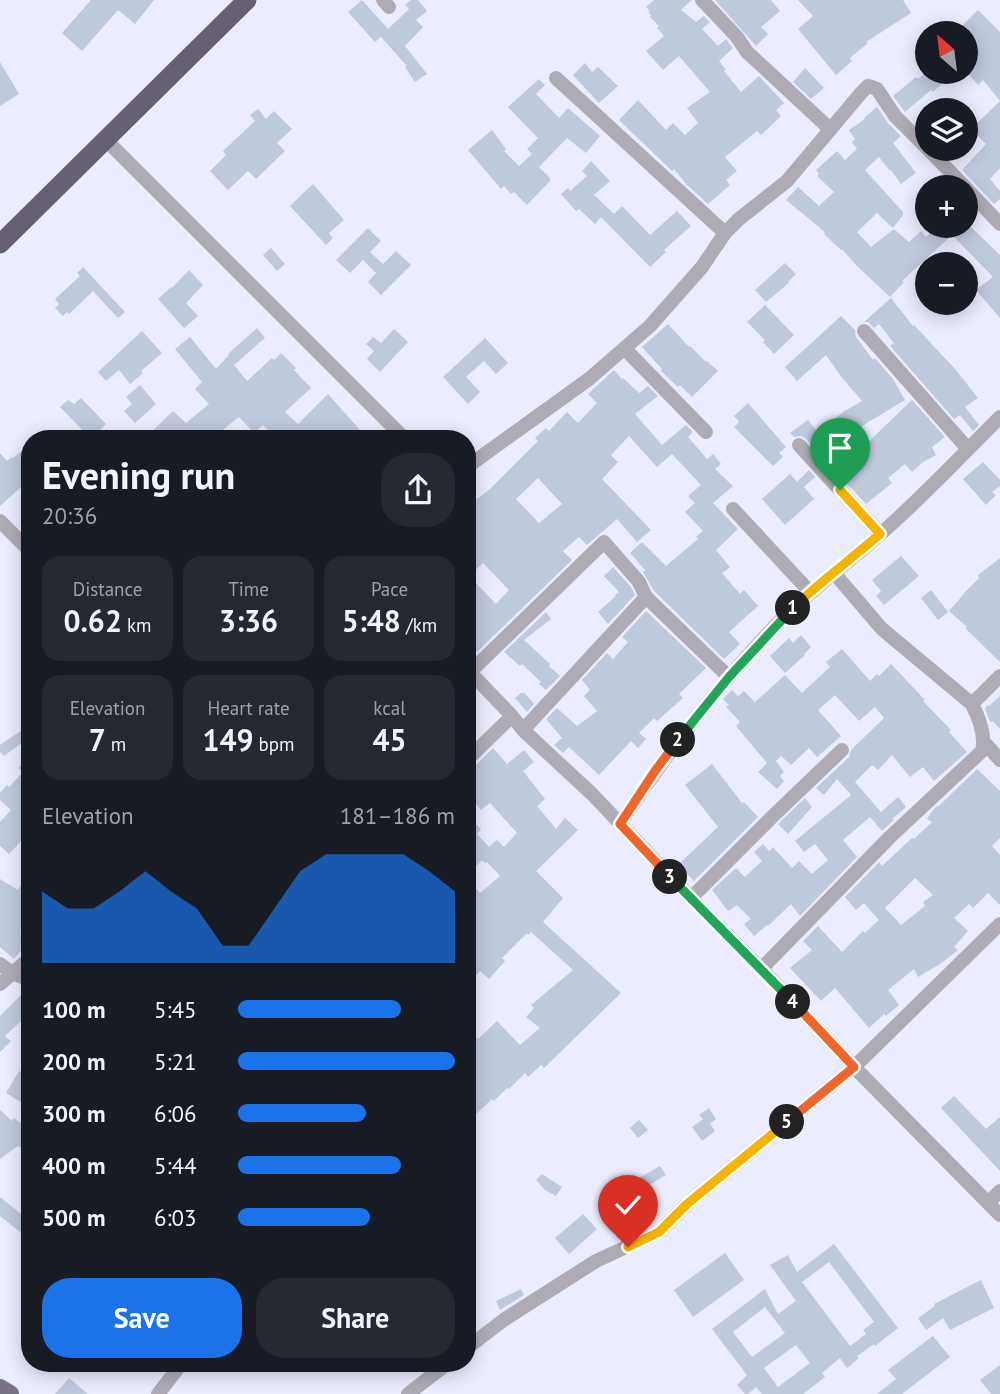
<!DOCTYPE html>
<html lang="en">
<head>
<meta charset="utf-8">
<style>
	:root { --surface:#171b24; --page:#242831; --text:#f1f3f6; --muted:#9ea1a6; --accent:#1a73e8 }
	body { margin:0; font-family:"PT Sans",sans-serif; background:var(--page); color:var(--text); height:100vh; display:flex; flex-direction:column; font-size:26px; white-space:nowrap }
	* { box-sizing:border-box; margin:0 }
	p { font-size:23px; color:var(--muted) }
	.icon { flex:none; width:38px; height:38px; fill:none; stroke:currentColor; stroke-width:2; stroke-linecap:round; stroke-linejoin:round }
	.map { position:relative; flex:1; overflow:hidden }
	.sheet { position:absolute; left:21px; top:430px; width:455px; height:942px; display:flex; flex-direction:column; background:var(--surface); border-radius:28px; box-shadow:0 4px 18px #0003 }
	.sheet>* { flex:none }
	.needle { width:46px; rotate:332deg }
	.fabs { position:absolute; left:915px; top:21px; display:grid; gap:14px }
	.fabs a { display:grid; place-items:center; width:63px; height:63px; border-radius:50%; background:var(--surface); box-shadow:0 4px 18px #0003; font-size:35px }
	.pin { position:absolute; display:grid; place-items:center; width:60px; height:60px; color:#fff; margin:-72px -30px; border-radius:50% 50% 50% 0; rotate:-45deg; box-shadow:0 0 7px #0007 }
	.pin .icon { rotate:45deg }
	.km { position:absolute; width:35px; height:35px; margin:-18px; border-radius:50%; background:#222; color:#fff; font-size:19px; line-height:35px; text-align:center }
	.round { display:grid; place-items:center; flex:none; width:74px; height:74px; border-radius:28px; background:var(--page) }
	.headline { display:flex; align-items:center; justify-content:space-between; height:119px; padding:0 21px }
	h1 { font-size:38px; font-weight:700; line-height:52px }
	.metrics { display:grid; grid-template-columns:repeat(3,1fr); gap:10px; height:119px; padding:7px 21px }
	.metrics div { display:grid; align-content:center; border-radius:18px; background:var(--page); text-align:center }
	.metrics b { font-size:30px; font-weight:700 }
	.metrics small { font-size:19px; font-weight:400 }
	.metrics p { font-size:19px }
	.chart { height:196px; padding:14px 21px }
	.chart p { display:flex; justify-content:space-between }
	.chart svg { width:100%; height:126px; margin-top:7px; fill:var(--accent); opacity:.7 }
	.action { display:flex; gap:14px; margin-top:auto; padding:14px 21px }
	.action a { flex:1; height:80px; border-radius:28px; background:var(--accent); color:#fff; font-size:28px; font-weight:700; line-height:80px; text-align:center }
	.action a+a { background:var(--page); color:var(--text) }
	ul { padding:0 21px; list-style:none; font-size:23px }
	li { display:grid; grid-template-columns:112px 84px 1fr; align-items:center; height:52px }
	li i { height:18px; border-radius:9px; background:var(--accent) }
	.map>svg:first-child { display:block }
	.building { fill:#bfc9dc; fill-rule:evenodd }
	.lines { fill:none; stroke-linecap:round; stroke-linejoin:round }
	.minor { stroke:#aeabb4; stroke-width:14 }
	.major { stroke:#797483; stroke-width:18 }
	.highway { stroke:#666072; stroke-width:19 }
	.split-1-casing { stroke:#fff; stroke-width:14 }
	.split-2-casing { stroke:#fff; stroke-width:14 }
	.split-3-casing { stroke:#fff; stroke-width:14 }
	.split-4-casing { stroke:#fff; stroke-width:14 }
	.split-5-casing { stroke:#fff; stroke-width:14 }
	.split-6-casing { stroke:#fff; stroke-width:14 }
	.split-1 { stroke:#f5b400; stroke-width:9 }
	.split-2 { stroke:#22a559; stroke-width:9 }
	.split-3 { stroke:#f0652b; stroke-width:9 }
	.split-4 { stroke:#22a559; stroke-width:9 }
	.split-5 { stroke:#f0652b; stroke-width:9 }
	.split-6 { stroke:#f5b400; stroke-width:9 }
</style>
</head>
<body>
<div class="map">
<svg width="1000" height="1394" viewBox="0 0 1000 1394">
	<rect width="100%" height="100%" fill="#ebecfd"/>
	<path class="building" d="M91 0H154L135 24 118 10 82 51 62 33Z
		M362 0 388 29 409 9 405 5 411 0H418L427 11 416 20 423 27 405 46 427 74 415 82 405 67 407 66 381 37 375 42 348 12Z
		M654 0H692L681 10 696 22 704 16 710 22 702 29 718 46 726 39 729 43 733 48 719 61 726 70 724 71 741 92 759 76 784 103 776 110 781 116 761 135 757 131 725 157 737 171 726 180 730 185 708 204 686 184 674 169 672 171 619 120 638 100 666 130 673 123 685 135 698 123 687 108 710 92 679 56 663 70 646 51 664 36 657 28 659 26 650 17 651 15 648 12 650 11 646 7Z
		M715 0H771L780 11 761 27 768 34 756 46Z
		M798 0H903L911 13 866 42 868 43 850 58 852 61 836 75 798 29 813 16Z
		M978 10 1000 32V168L990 179 1000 191V199L994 204 962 170 986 144 971 129 1000 101 983 80 978 85 966 71V33L960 28Z
		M0 62 19 94 0 106Z
		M585 63 592 72 598 67 618 86 599 103 573 75Z
		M805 68 824 88 811 99 793 82Z
		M926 72H955L933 92 931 90 905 112 893 96 916 77 918 79Z
		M539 79 545 85 536 94 559 118 568 108 600 136 586 153 567 138 539 167 550 178V181L527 205 514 192 511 194 504 186 501 189 468 150 492 130 506 149 504 151 519 166 532 154 527 149 538 138 508 107Z
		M877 107 888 123 901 136 893 143 916 173 901 184 891 170 890 171 879 157 865 170 903 212V215L893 228 877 213 857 232 871 247 894 229 909 242 921 231 926 237 937 226H970L1000 255V318L976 290 993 277 952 235 902 281 904 282 890 297 856 265 842 249 841 250 824 234 825 232 786 200 798 187 819 206 834 192 817 176 819 174 816 170 837 151 845 160 857 149 852 142 855 139 849 130 865 119 864 118Z
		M258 109 266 119 274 111 292 129 277 143 285 151 256 179 248 171 228 190 210 171 226 155 223 151 255 121 250 115Z
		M591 161 610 181 594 195 614 214 622 206 650 235 677 211 691 226 664 250 666 252 650 267 601 217 595 224 579 209 576 211 561 194 568 188 570 191 587 176 582 171Z
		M313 184 344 220 329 233 333 238 326 245 290 206Z
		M368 228 381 241 370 252 383 264 396 251 411 265 381 295 368 282 376 273 363 260 350 273 336 260Z
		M271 248 285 264 277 271 263 255Z
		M785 263 796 274 788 282 789 283 766 302 755 290Z
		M83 267 125 312 118 318 93 291 69 314 67 312 63 316 55 308 59 304 55 299 80 276 77 273Z
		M189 270 203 285 186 303 198 316 184 328 158 299 171 287 172 288Z
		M891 298 913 326 914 325 955 369 978 398 965 407 979 425 973 431 960 415 954 419 890 346 894 343 879 324 874 328 868 322H864Z
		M765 305 794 335 774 354 763 342 765 340 747 322Z
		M841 316 855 330 856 337 873 360 875 358 893 379 905 400 847 435 859 451 912 400 945 437 932 447 936 455 923 462 912 472 905 464 888 478 892 483 866 504 806 439 801 436 794 437 790 433 808 420 818 433 843 412 862 401 840 375 826 355 797 381 785 367Z
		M668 324 689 347 690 346 706 362 707 361 718 371 692 397 680 385 678 387 661 371 662 369 642 347Z
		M257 328 265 338 234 365 247 381 272 358 274 360 281 353 296 368 294 370 311 388 285 412 298 424 328 394 368 439H276L263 425 254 433 239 417 220 432 226 439H214L206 431 204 433 203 432 196 439H144L173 411 186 423 209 404 195 389 202 382 175 349 190 337 216 369 229 355 228 354Z
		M394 329 408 342 380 372 367 359 374 351 366 344 373 337 381 343Z
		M142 331 162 353 141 371 143 373 130 384 119 370 106 381 98 372Z
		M485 338 508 363 496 374 484 361 466 377 480 392 468 404 443 377Z
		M614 370 622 379 623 378 639 393 648 386 658 396 635 414 662 445 686 425 693 432 688 437 707 459 713 454 721 464 715 469 733 486 713 503 738 529 716 550 730 567 722 573 740 594 744 590 758 606 729 632 740 644 724 659 654 591 643 572 645 570 630 553 642 542 666 566 698 539 696 537 703 531 685 512 695 503 688 496 701 485 672 454 657 467 629 436 611 455 618 462 602 479 651 530 637 542 617 519 587 545 579 537 563 551 572 560 477 652 467 644V512L474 506 471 503 489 490 538 441 535 438 546 428 549 431 567 412 578 423 597 403 588 394ZM538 478 562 504 539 523 516 499ZM483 563 509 590 496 604 469 576Z
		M140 385 156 404 135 423 124 411 132 404 126 397Z
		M81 398 106 424 91 439 60 407 68 400 74 404Z
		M748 403 786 447 779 453 783 457 773 466 734 427 739 422 734 416Z
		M30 444V479L0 506V453L7 461 12 457 13 458Z
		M983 462 1000 480V486L992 492 996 495 986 505 963 479Z
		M809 470 815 477 804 487 814 499 785 525 762 499 790 474 797 482Z
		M901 556 919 576 884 605 876 596 881 591 872 580Z
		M1000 558V662L965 628 967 627 949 611 964 594H963L979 578 978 575Z
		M613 567 631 587 635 595 608 624 598 612 616 596 615 595 619 592 604 576Z
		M931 590 948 612 938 620 921 598Z
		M646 611 706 668 679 694 683 698 657 721 654 718 639 733 646 739 638 748 631 741 599 775 569 747 563 753 554 745 562 738 546 719 557 708 577 726 597 711 584 696 590 690 582 680 607 653 613 659 628 642 622 637Z
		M546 612 551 619 524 640 550 664 549 666 560 676 546 690 539 684 541 682 522 664 520 666 504 652Z
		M801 635 811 647 804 654 805 655 785 673 770 656 789 638 793 643Z
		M842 649 870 681 877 674 879 676 891 664 925 700 923 701 951 730 949 732 967 752 934 781 923 767 910 777 892 755 878 770 872 765 855 782 881 812 898 797 906 807 892 819 894 820 882 831 870 817 843 840 857 857 800 916 791 904 768 926 767 925 754 936 744 924 751 919 737 905 728 911 712 890 736 868 745 877 762 861 754 852 763 844 769 851 773 847 792 868 799 861 812 874 828 860 815 844 804 852 795 841 851 795 837 779 824 795 816 788 849 757 851 750 884 718 875 707 859 721 835 695 818 710 841 736 817 757 809 748 791 765 781 756 776 761 784 772 780 776 784 781 777 789 758 772 767 763 736 726 740 722 726 707 729 705 723 699 732 690 738 696 744 691 755 702 785 675 802 693 830 667 826 662Z
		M521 693H525L534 704 527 712 515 698Z
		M1000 696V729L993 721 991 722 989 720 985 708 988 705 989 706Z
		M22 730 30 737 4 756 0 752V745Z
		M493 748 507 764 524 750 534 762 523 771 545 799 537 806 556 829 565 818 578 830 536 871 563 898 543 922 621 993 544 1068 541 1065 528 1077 525 1073 509 1089 507 1088 494 1101 492 1099 473 1117 467 1111V1031L478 1039 497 1021 520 1045 540 1028 526 1017 534 1008 531 1005 573 970 531 932 528 935 527 933 502 958 505 961 489 979 480 971 477 975 467 966V879L480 893 500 876 487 862 485 863 482 860 467 876V815L481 829 477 834 489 847 497 840 504 847 517 833 490 803 481 810 467 794V769L474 767Z
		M30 756V832L9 854 0 846V822L11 810 0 800V793L7 785 9 787 23 772 18 768Z
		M712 764 742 803 744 802 758 817 694 881 678 865 718 827 685 785Z
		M977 769 1000 791V838L992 846 1000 855V905L988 893 973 908 969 904 954 918 968 931 954 947 958 950 940 964 918 977 914 969 888 990 899 1005 886 1016 884 1014 869 1028 835 988 821 1001 790 968 812 950 803 941 818 926 842 952 863 931 865 933 879 920 864 903 856 910 845 897 879 862 882 866 912 838 914 839 932 822 927 819 932 811 937 806 938 807ZM915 878 933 895 923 902 925 906 901 925 885 908Z
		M805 798 812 807 788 834 778 824Z
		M30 871V918L20 930 30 938V940L14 959 0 947V879L18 890Z
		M27 989H30V1023L24 1018 5 1036 11 1041 0 1052V1016Z
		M19 1071 30 1078V1095L24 1104 6 1093Z
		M954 1096 986 1129 1000 1117V1171L941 1108Z
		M709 1108 716 1119 710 1124 715 1131 702 1141 692 1127 703 1119 699 1115Z
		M0 1110 12 1121 14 1118 30 1130V1155L18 1146 0 1159Z
		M639 1120 648 1130 638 1138 630 1128Z
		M660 1166 666 1175 649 1185 655 1193 639 1203 630 1188 639 1183 637 1179Z
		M542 1174 562 1187 556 1196 545 1190 536 1180Z
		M0 1197 30 1221V1240L0 1216Z
		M583 1214 597 1229 569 1254 555 1238Z
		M834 1244 898 1328 875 1346 874 1344 857 1356 859 1358 847 1368 840 1358 822 1373 825 1377 803 1394H762L756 1387 748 1394H745L737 1385 747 1375 712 1329 765 1289 778 1314 796 1301 770 1265 788 1255 797 1272ZM829 1262 874 1322 863 1330 866 1334 850 1346 802 1282ZM765 1307 785 1333 752 1357 733 1332ZM796 1345 810 1363 778 1387 764 1368Z
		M725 1253 744 1280 693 1317 674 1290Z
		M981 1280 994 1308 950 1330 943 1318 926 1330 918 1318 935 1306 934 1304Z
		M521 1289 524 1295 500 1310 496 1301Z
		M933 1336 950 1357 902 1394H877L896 1379 888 1370Z
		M1000 1365V1394H991L980 1380Z
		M69 1378 88 1394H55Z"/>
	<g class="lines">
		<path class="minor" d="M383 0 389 7
			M702 0 737 37 747 52 830 129
			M556 78 725 233
			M105 139 405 439
			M928 149 965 187
			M966 188 1000 224
			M864 331 968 449
			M625 349 706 432
			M799 445 880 534
			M467 467 589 379 650 326 702 267 725 233 739 219 787 181 861 93 868 86 877 89 895 116 928 149
			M733 509 810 592
			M0 521 30 551
			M467 669 512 716 523 730 592 794 691 898 777 985 854 1067 1000 1215
			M470 672 604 542 639 582 646 597 729 677
			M972 704 1000 676
			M523 730 646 597
			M984 742 1000 760
			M467 760 512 716
			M620 824C666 754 716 688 774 627 806 594 843 567 878 536 921 499 960 457 1000 417
			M691 898 774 815 842 750
			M0 964 12 973 30 980
			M761 969 890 837 982 751C986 735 979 718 972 704L882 629 834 573
			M0 984 30 958
			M988 1203 1000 1191
			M467 1348 505 1319 596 1261 659 1232 687 1204 854 1067 1000 924
			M158 1394 182 1363
			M408 1394 448 1363"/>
		<path class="major" d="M0 1388 10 1394"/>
		<path class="highway" d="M0 244 247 0"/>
	</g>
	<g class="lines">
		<g class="split-1-casing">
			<path id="split-1" d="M793 608C820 582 851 559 880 534L840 490"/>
		</g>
		<g class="split-2-casing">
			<path id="split-2" d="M678 740 729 677 793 608"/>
		</g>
		<g class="split-3-casing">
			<path id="split-3" d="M670 877 620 824 655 771 678 740"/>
		</g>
		<g class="split-4-casing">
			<path id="split-4" d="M670 877 793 1002"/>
		</g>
		<g class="split-5-casing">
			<path id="split-5" d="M787 1122 854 1067 793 1002"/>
		</g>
		<g class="split-6-casing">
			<path id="split-6" d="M628 1247 659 1232 687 1204 787 1122"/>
		</g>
		<use href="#split-1" class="split-1"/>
		<use href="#split-2" class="split-2"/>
		<use href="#split-3" class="split-3"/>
		<use href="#split-4" class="split-4"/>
		<use href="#split-5" class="split-5"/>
		<use href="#split-6" class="split-6"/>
	</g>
</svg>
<div class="fabs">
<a><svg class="needle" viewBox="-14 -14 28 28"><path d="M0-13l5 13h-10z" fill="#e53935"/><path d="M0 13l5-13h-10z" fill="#9ea1a6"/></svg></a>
<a><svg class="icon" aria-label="layers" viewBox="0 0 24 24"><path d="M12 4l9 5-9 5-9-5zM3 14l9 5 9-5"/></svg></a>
<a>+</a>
<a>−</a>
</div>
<div class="pin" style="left:840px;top:490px;background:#1e9e55"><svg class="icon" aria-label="arrive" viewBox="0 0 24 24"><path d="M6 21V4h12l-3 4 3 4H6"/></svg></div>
<div class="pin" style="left:628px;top:1247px;background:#d93025"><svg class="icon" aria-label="check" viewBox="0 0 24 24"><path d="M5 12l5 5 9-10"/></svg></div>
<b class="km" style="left:793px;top:608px">1</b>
<b class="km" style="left:678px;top:740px">2</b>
<b class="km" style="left:670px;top:877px">3</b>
<b class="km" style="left:793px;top:1002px">4</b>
<b class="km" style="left:787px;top:1122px">5</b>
<section class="sheet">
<div class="headline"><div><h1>Evening run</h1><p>20:36</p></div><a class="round"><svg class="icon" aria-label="share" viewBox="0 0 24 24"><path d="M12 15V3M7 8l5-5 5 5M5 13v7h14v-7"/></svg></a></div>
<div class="metrics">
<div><p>Distance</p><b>0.62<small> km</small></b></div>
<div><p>Time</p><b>3:36</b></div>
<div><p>Pace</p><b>5:48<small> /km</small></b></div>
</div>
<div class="metrics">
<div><p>Elevation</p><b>7<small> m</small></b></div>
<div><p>Heart rate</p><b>149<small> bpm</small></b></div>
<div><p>kcal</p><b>45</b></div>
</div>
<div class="chart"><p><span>Elevation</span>181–186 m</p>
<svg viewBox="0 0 160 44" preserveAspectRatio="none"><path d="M0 44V19L10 25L20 25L30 19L40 12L50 19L60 25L70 38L80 38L90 25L100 12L110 6L120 6L130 6L140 6L150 12L160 19V44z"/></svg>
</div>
<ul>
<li><b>100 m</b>5:45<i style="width:75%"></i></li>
<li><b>200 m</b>5:21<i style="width:100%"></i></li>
<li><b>300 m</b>6:06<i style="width:59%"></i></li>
<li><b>400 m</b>5:44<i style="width:75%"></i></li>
<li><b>500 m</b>6:03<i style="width:61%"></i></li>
</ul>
<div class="action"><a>Save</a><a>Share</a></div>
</section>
</div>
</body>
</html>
